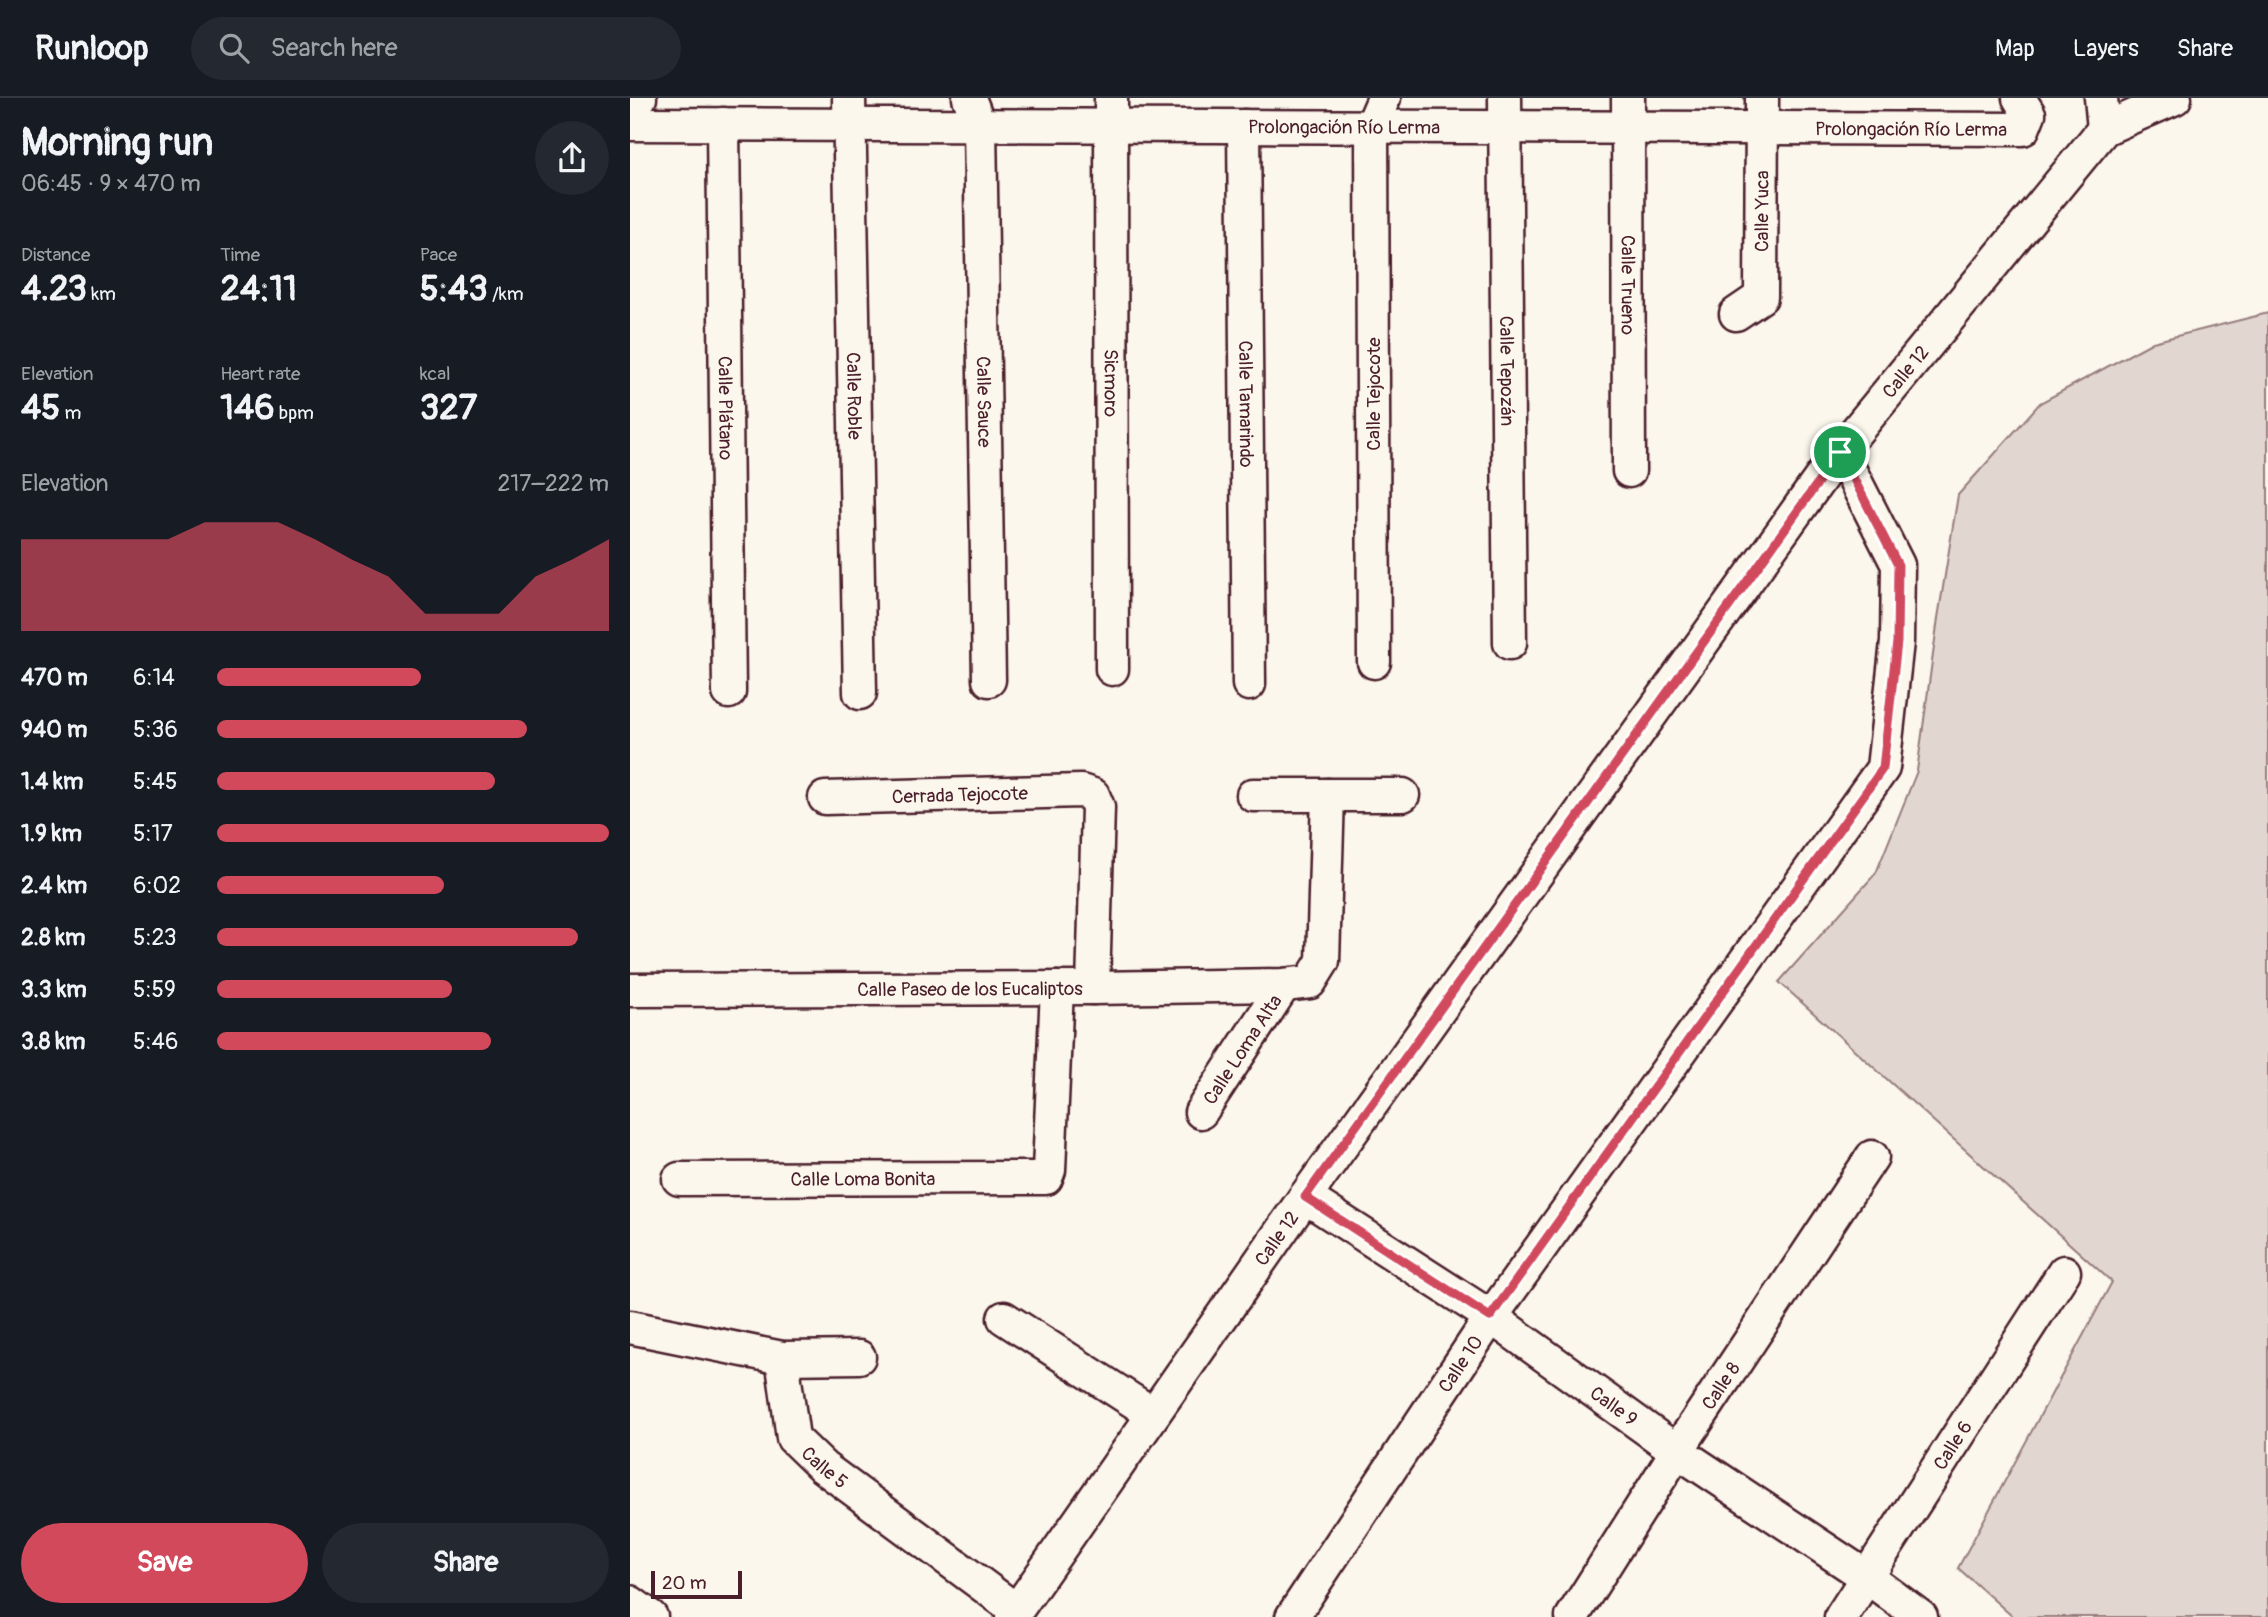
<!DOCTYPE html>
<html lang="en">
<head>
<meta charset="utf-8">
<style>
	:root { --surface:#171b24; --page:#242831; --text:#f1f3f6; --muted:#9ea1a6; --line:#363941; --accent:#d1495b }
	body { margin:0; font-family:Pangolin,sans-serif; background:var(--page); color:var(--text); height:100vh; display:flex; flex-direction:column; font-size:26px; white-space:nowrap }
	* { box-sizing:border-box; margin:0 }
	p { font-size:23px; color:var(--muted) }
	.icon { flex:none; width:38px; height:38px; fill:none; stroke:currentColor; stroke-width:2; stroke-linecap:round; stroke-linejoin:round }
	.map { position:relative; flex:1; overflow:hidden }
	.panel { display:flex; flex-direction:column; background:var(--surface); width:630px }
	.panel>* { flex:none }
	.scale { position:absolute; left:21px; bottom:18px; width:91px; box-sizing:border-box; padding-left:7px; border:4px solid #4a1f2b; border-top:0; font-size:19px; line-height:24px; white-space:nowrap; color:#4a1f2b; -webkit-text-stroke:5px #fbf7ec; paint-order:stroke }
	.pin { position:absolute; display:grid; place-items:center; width:60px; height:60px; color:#fff; margin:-30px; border:4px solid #fff; border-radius:50%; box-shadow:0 2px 7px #0007 }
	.round { display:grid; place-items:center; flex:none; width:74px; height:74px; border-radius:37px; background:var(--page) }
	.head { display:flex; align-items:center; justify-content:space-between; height:119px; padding:0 21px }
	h1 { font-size:38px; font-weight:700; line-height:52px }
	.stats { display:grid; grid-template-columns:repeat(3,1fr); gap:10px; height:119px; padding:7px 21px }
	.stats div { display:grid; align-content:center }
	.stats b { font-size:35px; font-weight:700 }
	.stats small { font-size:19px; font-weight:400 }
	.stats p { font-size:19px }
	.chart { height:196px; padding:14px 21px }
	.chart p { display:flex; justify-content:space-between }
	.chart svg { width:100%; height:126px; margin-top:7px; fill:var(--accent); opacity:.7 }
	.cta { display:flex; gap:14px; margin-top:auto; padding:14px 21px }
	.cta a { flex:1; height:80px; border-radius:42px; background:var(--accent); color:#fff; font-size:28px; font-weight:700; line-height:80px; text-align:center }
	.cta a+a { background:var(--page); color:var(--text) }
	ul { padding:0 21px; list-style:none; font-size:23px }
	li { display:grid; grid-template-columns:112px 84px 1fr; align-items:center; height:52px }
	li i { height:18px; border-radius:9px; background:var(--accent) }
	header { display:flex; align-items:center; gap:42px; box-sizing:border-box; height:98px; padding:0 35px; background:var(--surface); border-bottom:2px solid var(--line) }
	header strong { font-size:33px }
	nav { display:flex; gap:38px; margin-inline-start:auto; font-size:24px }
	.search { width:490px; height:63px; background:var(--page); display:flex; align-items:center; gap:18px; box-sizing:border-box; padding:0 24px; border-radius:38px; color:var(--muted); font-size:26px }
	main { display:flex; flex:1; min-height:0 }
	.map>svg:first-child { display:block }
	.green { fill:#e2d7d0; stroke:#967b7e; stroke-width:2 }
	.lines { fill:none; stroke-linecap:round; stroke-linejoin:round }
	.minor-casing { stroke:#4a1f2b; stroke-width:37 }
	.minor { stroke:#fbf7ec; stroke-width:32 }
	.route-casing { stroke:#fff; stroke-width:14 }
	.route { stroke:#d1495b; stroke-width:9 }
	.labels { text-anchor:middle; stroke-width:7; stroke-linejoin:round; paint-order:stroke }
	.street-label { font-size:19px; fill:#4a1f2b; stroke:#fbf7ec }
</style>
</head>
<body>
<header>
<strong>Runloop</strong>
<div class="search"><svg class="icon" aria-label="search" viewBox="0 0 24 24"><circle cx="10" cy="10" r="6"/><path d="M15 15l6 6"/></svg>Search here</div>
<nav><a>Map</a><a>Layers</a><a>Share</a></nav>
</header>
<main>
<section class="panel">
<div class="head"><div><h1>Morning run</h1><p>06:45 · 9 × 470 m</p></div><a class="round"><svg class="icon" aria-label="share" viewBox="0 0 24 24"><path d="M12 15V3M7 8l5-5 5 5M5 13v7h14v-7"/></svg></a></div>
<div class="stats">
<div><p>Distance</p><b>4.23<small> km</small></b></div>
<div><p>Time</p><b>24:11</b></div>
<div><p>Pace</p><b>5:43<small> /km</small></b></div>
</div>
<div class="stats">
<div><p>Elevation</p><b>45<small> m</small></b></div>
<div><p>Heart rate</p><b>146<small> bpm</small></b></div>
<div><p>kcal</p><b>327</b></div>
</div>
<div class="chart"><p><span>Elevation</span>217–222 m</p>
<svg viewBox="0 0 160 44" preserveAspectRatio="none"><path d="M0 44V12L10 12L20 12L30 12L40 12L50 6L60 6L70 6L80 12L90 19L100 25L110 38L120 38L130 38L140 25L150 19L160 12V44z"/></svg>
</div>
<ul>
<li><b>470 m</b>6:14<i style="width:52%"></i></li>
<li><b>940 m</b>5:36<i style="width:79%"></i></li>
<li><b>1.4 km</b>5:45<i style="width:71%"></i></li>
<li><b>1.9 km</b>5:17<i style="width:100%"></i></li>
<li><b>2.4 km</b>6:02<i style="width:58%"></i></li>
<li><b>2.8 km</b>5:23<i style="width:92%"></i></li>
<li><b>3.3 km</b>5:59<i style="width:60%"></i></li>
<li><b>3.8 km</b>5:46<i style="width:70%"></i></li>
</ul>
<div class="cta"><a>Save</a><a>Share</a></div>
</section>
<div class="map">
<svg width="1638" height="1519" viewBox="0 0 1638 1519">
	<rect width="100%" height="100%" fill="#fbf7ec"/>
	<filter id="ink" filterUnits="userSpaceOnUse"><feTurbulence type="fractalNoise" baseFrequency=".0143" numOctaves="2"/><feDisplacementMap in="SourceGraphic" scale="14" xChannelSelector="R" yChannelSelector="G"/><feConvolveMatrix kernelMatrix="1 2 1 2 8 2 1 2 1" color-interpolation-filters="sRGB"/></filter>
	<g filter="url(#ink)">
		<path class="green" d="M1638 215V1519H1383L1328 1470 1482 1184 1149 884 1246 775 1287 673 1308 520 1328 397 1410 305 1523 244Z"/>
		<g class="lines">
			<g class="minor-casing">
				<g id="minor">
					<path d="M0 0H10"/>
					<path id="s1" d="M219 0 230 595"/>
					<path id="s2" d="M339 0 350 28 359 582"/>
					<path id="s3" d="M481 0 482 571"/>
					<path id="s4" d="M875 0 880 545"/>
					<path id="s5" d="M998 0 999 373"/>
					<path d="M1471 0 1474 31"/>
					<path id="s6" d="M0 26 1393 31 1399 16 1389 0"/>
					<path id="s7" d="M93 26 99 594"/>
					<path id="s8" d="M614 28 619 586"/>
					<path id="s9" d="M1106 216 1131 199 1132 0"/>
					<path d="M744 564 742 28 754 0"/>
					<path d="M623 697H773"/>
					<path id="s10" d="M195 700 451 693 463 697 468 709 463 890"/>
					<path id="s11" d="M0 892 463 890 654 887 680 884 693 863 698 697"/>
					<path id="s12" d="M571 1014 654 887"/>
					<path id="s13" d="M49 1081 416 1080 419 1072 427 890"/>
					<path id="s14" d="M675 1099 861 1219 1047 1353 1237 1479 1291 1519"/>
					<path d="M374 1220 523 1316"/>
					<path d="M0 1229 152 1260 229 1259"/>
					<path id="s15" d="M152 1260 163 1340 193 1369 386 1512"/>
					<path d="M0 1504 21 1519"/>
					<path id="s16" d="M382 1519 675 1099 1210 353 1474 31 1545 0"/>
					<path id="s17" d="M662 1519 861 1219 1253 670 1267 544 1268 467 1210 353"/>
					<path id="s18" d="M942 1519 1047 1353 1242 1059"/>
					<path id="s19" d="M1211 1519 1434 1174"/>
				</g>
			</g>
			<use href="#minor" class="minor"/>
		</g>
	</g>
	<g class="lines" filter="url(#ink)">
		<g class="route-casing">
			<path id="route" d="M1210 354 1268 467 1267 544 1253 670 860 1219 675 1099Z"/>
		</g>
		<use href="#route" class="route"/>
	</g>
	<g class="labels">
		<g class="street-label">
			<text dy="7" stroke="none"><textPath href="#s6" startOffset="714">Prolongación Río Lerma</textPath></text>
			<text dy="7" stroke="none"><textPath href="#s6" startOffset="1281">Prolongación Río Lerma</textPath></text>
			<text dy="7" stroke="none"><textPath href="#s9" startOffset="116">Calle Yuca</textPath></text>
			<text dy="7" stroke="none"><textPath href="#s5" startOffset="187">Calle Trueno</textPath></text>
			<text dy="7" stroke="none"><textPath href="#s4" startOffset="273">Calle Tepozán</textPath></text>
			<text dy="7" stroke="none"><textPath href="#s16" startOffset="1533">Calle 12</textPath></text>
			<text dy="7" stroke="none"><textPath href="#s3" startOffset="285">Sicmoro</textPath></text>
			<text transform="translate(743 296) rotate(-90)" y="7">Calle Tejocote</text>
			<text dy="7" stroke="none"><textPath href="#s1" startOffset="298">Calle Roble</textPath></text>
			<text dy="7" stroke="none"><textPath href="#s2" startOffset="306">Calle Sauce</textPath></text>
			<text dy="7" stroke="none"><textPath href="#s8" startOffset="278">Calle Tamarindo</textPath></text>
			<text dy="7" stroke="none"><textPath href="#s7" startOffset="284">Calle Plátano</textPath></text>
			<text dy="7" stroke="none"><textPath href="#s10" startOffset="135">Cerrada Tejocote</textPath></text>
			<text dy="7" stroke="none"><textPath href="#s11" startOffset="340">Calle Paseo de los Eucaliptos</textPath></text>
			<text dy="7" stroke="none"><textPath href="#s12" startOffset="75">Calle Loma Alta</textPath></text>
			<text dy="7" stroke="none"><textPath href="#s13" startOffset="184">Calle Loma Bonita</textPath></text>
			<text dy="7" stroke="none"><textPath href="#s16" startOffset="462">Calle 12</textPath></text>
			<text dy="7" stroke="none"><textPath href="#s17" startOffset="304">Calle 10</textPath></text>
			<text dy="7" stroke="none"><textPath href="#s18" startOffset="275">Calle 8</textPath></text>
			<text dy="7" stroke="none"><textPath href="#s14" startOffset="373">Calle 9</textPath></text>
			<text dy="7" stroke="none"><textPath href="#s19" startOffset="205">Calle 6</textPath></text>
			<text dy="7" stroke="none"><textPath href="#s15" startOffset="124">Calle 5</textPath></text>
		</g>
	</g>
</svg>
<div class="scale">20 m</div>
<div class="pin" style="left:1210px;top:354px;background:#1e9e55"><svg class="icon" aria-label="arrive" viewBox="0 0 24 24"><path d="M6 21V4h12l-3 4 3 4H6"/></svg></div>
</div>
</main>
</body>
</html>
